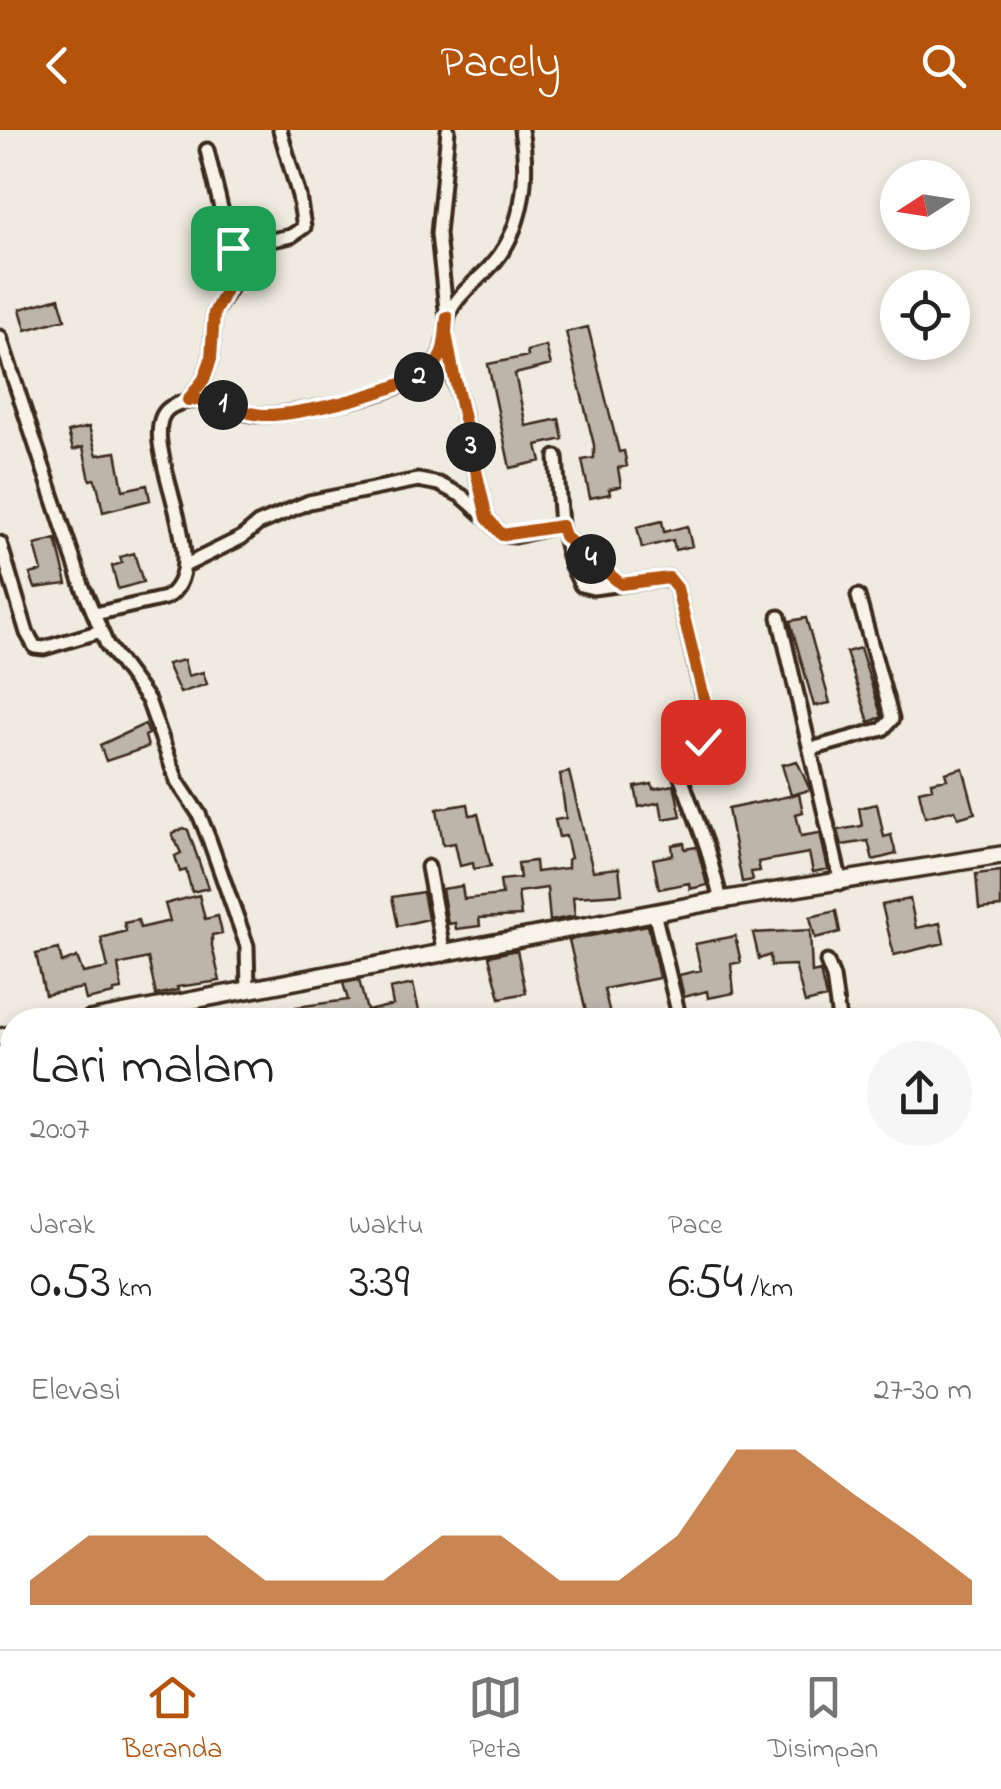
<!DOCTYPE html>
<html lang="id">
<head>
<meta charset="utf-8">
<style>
	:root { --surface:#fff; --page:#f6f6f6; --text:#222; --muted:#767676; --line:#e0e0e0; --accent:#b45309 }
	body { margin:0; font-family:"Indie Flower",sans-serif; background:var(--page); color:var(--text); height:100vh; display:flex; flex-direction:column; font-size:38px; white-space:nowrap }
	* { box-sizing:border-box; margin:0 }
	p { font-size:32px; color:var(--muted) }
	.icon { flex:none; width:55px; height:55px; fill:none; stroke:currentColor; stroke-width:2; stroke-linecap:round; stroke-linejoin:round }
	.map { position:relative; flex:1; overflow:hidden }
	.sheet { position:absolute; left:0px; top:878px; width:1002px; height:642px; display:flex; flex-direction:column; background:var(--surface); border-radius:40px 40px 0 0; box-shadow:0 5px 15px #0003 }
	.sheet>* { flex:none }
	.needle { width:65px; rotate:258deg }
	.fabs { position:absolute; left:880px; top:30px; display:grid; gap:20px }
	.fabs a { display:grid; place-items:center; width:90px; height:90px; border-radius:50%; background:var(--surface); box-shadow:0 5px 15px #0003; font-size:50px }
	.pin { position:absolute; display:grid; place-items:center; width:85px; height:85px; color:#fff; margin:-42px; border-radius:20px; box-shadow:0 5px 15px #0006 }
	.km { position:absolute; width:50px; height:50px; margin:-25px; border-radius:50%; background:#222; color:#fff; font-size:28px; line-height:50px; text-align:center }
	.round { display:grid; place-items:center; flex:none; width:105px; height:105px; border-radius:52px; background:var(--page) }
	.summary { display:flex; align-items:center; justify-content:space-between; height:170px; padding:0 30px }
	h1 { font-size:55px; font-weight:600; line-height:75px }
	.metrics { display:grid; grid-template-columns:repeat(3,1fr); gap:15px; height:170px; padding:10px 30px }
	.metrics div { display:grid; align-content:center }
	.metrics b { font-size:50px; font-weight:600 }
	.metrics small { font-size:28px; font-weight:400 }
	.metrics p { font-size:28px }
	.chart { height:280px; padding:20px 30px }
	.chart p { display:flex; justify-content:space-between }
	.chart svg { width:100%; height:180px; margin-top:10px; fill:var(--accent); opacity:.7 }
	header { display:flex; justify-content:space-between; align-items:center; height:130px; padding:0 30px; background:var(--accent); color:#fff; font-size:45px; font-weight:600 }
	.tab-bar { display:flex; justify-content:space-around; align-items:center; height:140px; border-top:2px solid var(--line); background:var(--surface); font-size:28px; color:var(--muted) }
	.tab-bar a { display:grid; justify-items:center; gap:5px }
	.tab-bar .active { color:var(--accent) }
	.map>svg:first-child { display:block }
	.building { fill:#bdb5aa; stroke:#3b2a1e; stroke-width:2.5 }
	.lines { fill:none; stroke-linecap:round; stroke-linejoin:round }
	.street-casing { stroke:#3b2a1e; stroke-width:19 }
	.secondary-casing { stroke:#3b2a1e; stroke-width:22 }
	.street { stroke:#f7f3e8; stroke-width:11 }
	.secondary { stroke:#f7f3e8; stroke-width:15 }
	.route-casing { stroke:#fff; stroke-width:20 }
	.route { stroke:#b45309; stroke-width:12 }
</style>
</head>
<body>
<header><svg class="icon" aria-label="back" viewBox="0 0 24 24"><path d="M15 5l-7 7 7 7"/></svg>Pacely<svg class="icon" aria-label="search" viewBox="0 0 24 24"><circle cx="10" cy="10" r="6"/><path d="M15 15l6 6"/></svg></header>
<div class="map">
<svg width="1001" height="1519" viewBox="0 0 1001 1519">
	<rect width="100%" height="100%" fill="#efebe0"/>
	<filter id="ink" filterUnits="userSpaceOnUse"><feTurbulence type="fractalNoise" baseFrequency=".01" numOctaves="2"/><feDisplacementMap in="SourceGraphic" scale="20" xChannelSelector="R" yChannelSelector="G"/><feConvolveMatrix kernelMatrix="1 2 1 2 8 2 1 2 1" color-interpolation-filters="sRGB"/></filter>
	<g filter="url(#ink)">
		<path class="building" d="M59 168 65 189 26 200 20 179Z
			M588 197 619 322 624 321 627 336 618 338 621 356 609 359 610 364 590 368 582 330 594 328V315L566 202Z
			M546 216 551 235 515 244 526 296 559 289 563 309 537 315 541 331 510 338 488 234 528 226 527 221Z
			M89 297 97 325 116 322 123 360 147 355 150 370 103 382 97 354 94 349 90 350 83 317 73 320 68 302Z
			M662 391 664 402 687 396 692 416 675 420 673 410 642 418 637 397Z
			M56 409 67 454 35 458 30 444 42 441 35 415Z
			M134 423 143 452 118 459 112 436 122 433 120 427Z
			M806 488 830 573 814 576 790 491Z
			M860 518 882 587 869 592 846 522Z
			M184 530 188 546 203 542 207 554 180 563 167 534Z
			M145 594 149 604 145 606 148 617 106 631 100 615Z
			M797 631 810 660 791 665 782 635Z
			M963 638 975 683 958 688 955 680 925 687 919 661 932 658 931 652 947 649 945 643Z
			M569 642 593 741 619 738 622 764 573 767 575 786 550 791 547 758 518 762 521 786 479 788 480 796 456 799 455 793 448 794 442 759 462 756 464 769 502 765 500 750 520 748 518 733 535 731 536 742 568 738V729L571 728 566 706 559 707 555 690 566 688 560 644Z
			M652 654 653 659 674 655 681 686 663 689 660 672 639 677 635 657Z
			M799 664 803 682 796 684 801 706 820 703 828 739 813 742 809 723 758 732 760 741 751 742 753 750 742 752 728 679Z
			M468 674 470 685 478 684 491 736 474 739 473 733 460 736 455 713 443 715 437 679Z
			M877 674 884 707 891 705 896 724 873 730 868 711 842 715 838 700 862 696 859 678Z
			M184 698 188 700 208 758 192 762 186 740 180 742 175 726 181 723 172 704Z
			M684 713 685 719 697 717 707 755 690 759 689 753 659 759 653 729 673 725 672 715Z
			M1001 741V777L979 779 976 744Z
			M423 762 428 789 398 796 392 767Z
			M199 765 205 789 218 786 222 803 212 805V816L220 851 177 857 178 860 156 865 148 828 118 835 122 860 114 861V864L86 870 83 858 45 865 36 824 59 819 62 833 77 827 83 843 108 838 101 808 126 801 124 793 138 790 140 798 170 791 165 774Z
			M910 769 916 798 940 793 944 813 894 825 882 775Z
			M836 781 840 802 815 808 810 787Z
			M648 795 659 848 604 859 610 884 588 890 569 810Z
			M810 800 812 843 820 841 826 868 805 873 795 835 771 836 770 825 759 829 753 803Z
			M735 806 741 832 731 834 734 863 708 868 707 861 684 867 679 845 701 840 695 814Z
			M517 820 526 863 500 868 489 826Z
			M359 850 367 881 393 875 390 859 413 854 421 890H347L346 883 320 887 321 890H299L296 877 348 870 343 853Z
			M0 1032H4L10 1054 12 1053V1102H7L0 1073Z"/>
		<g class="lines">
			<g class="street-casing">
				<path id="street" d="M521 0C530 46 523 103 489 138 475 153 450 170 447 192 442 218 455 250 461 275 470 313 478 351 487 388L502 405 515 406 561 395 571 434 581 455 593 458 669 448 677 458 711 601C706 617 685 611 675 623V631L707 718 721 770
					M233 118 291 106 304 97 299 66 280 0
					M447 189 438 104 448 0
					M0 207 82 455 107 515 148 570 177 651 199 684 209 709 247 816 248 859
					M188 270 204 249 211 229 214 183 232 154 236 140 207 20
					M556 327 561 395
					M564 406 621 454
					M0 413 27 503 35 517 44 518 101 501
					M184 436 241 408 258 394 309 372 418 350 439 354 462 366 487 388
					M95 484 165 468C222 437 128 301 171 277 205 258 233 287 267 285 304 283 411 262 434 235 441 227 443 217 445 207
					M779 487 841 753
					M811 619 883 599 892 589 858 466
					M428 737 444 825
					M654 782 680 890
					M827 832 833 847 839 890
					M0 1114 12 1111
					M0 1181 12 1177
					M0 1336 12 1366
					M75 1508 83 1519
					M144 1508 149 1519
					M216 1508 221 1519
					M646 1508 648 1519
					M795 1508 798 1519
					M0 1513 16 1508
					M100 1519 135 1508
					M576 1519 605 1513"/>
			</g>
			<g class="secondary-casing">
				<path id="secondary" d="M89 890 721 770 1001 725
					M0 907 12 905"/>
			</g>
			<use href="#street" class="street"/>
			<use href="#secondary" class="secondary"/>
		</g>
	</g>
	<g class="lines" filter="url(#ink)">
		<g class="route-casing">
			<path id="route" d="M233 118 236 140 214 183 211 229 204 249 188 270C214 268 236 283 263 285 295 287 419 258 437 232 446 219 445 202 447 187L446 203 453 241 487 388 502 405 561 396 564 406 621 454 669 448 677 458 712 601 703 612"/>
		</g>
		<use href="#route" class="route"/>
	</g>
</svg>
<div class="fabs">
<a><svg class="needle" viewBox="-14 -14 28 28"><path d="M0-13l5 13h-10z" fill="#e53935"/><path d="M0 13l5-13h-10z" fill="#767676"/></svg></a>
<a><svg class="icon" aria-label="locate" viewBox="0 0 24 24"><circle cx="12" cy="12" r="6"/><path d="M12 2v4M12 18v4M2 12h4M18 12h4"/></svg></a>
</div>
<div class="pin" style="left:233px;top:118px;background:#1e9e55"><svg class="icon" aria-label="arrive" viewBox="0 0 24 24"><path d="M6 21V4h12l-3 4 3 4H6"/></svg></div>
<div class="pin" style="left:703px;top:612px;background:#d93025"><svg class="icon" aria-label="check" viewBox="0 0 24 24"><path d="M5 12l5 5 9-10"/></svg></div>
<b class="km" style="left:223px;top:275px">1</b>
<b class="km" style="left:419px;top:247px">2</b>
<b class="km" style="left:471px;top:317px">3</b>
<b class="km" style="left:591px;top:429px">4</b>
<section class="sheet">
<div class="summary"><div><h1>Lari malam</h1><p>20:07</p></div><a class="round"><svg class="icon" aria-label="share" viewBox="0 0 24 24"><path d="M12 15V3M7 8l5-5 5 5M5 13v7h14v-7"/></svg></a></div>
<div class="metrics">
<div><p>Jarak</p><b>0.53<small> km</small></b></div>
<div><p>Waktu</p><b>3:39</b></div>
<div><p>Pace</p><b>6:54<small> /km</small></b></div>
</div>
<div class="chart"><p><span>Elevasi</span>27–30 m</p>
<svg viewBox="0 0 160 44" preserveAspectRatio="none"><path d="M0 44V38L10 27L20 27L30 27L40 38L50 38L60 38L70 27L80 27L90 38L100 38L110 27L120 6L130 6L140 17L150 27L160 38V44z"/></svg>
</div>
</section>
</div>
<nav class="tab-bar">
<a class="active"><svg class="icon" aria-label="home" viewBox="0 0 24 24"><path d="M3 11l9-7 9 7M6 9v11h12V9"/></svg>Beranda</a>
<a><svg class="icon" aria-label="map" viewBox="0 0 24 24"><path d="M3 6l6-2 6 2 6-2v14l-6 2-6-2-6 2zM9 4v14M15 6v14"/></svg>Peta</a>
<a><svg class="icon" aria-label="saved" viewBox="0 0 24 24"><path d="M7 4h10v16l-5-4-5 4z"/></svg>Disimpan</a>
</nav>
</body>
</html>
